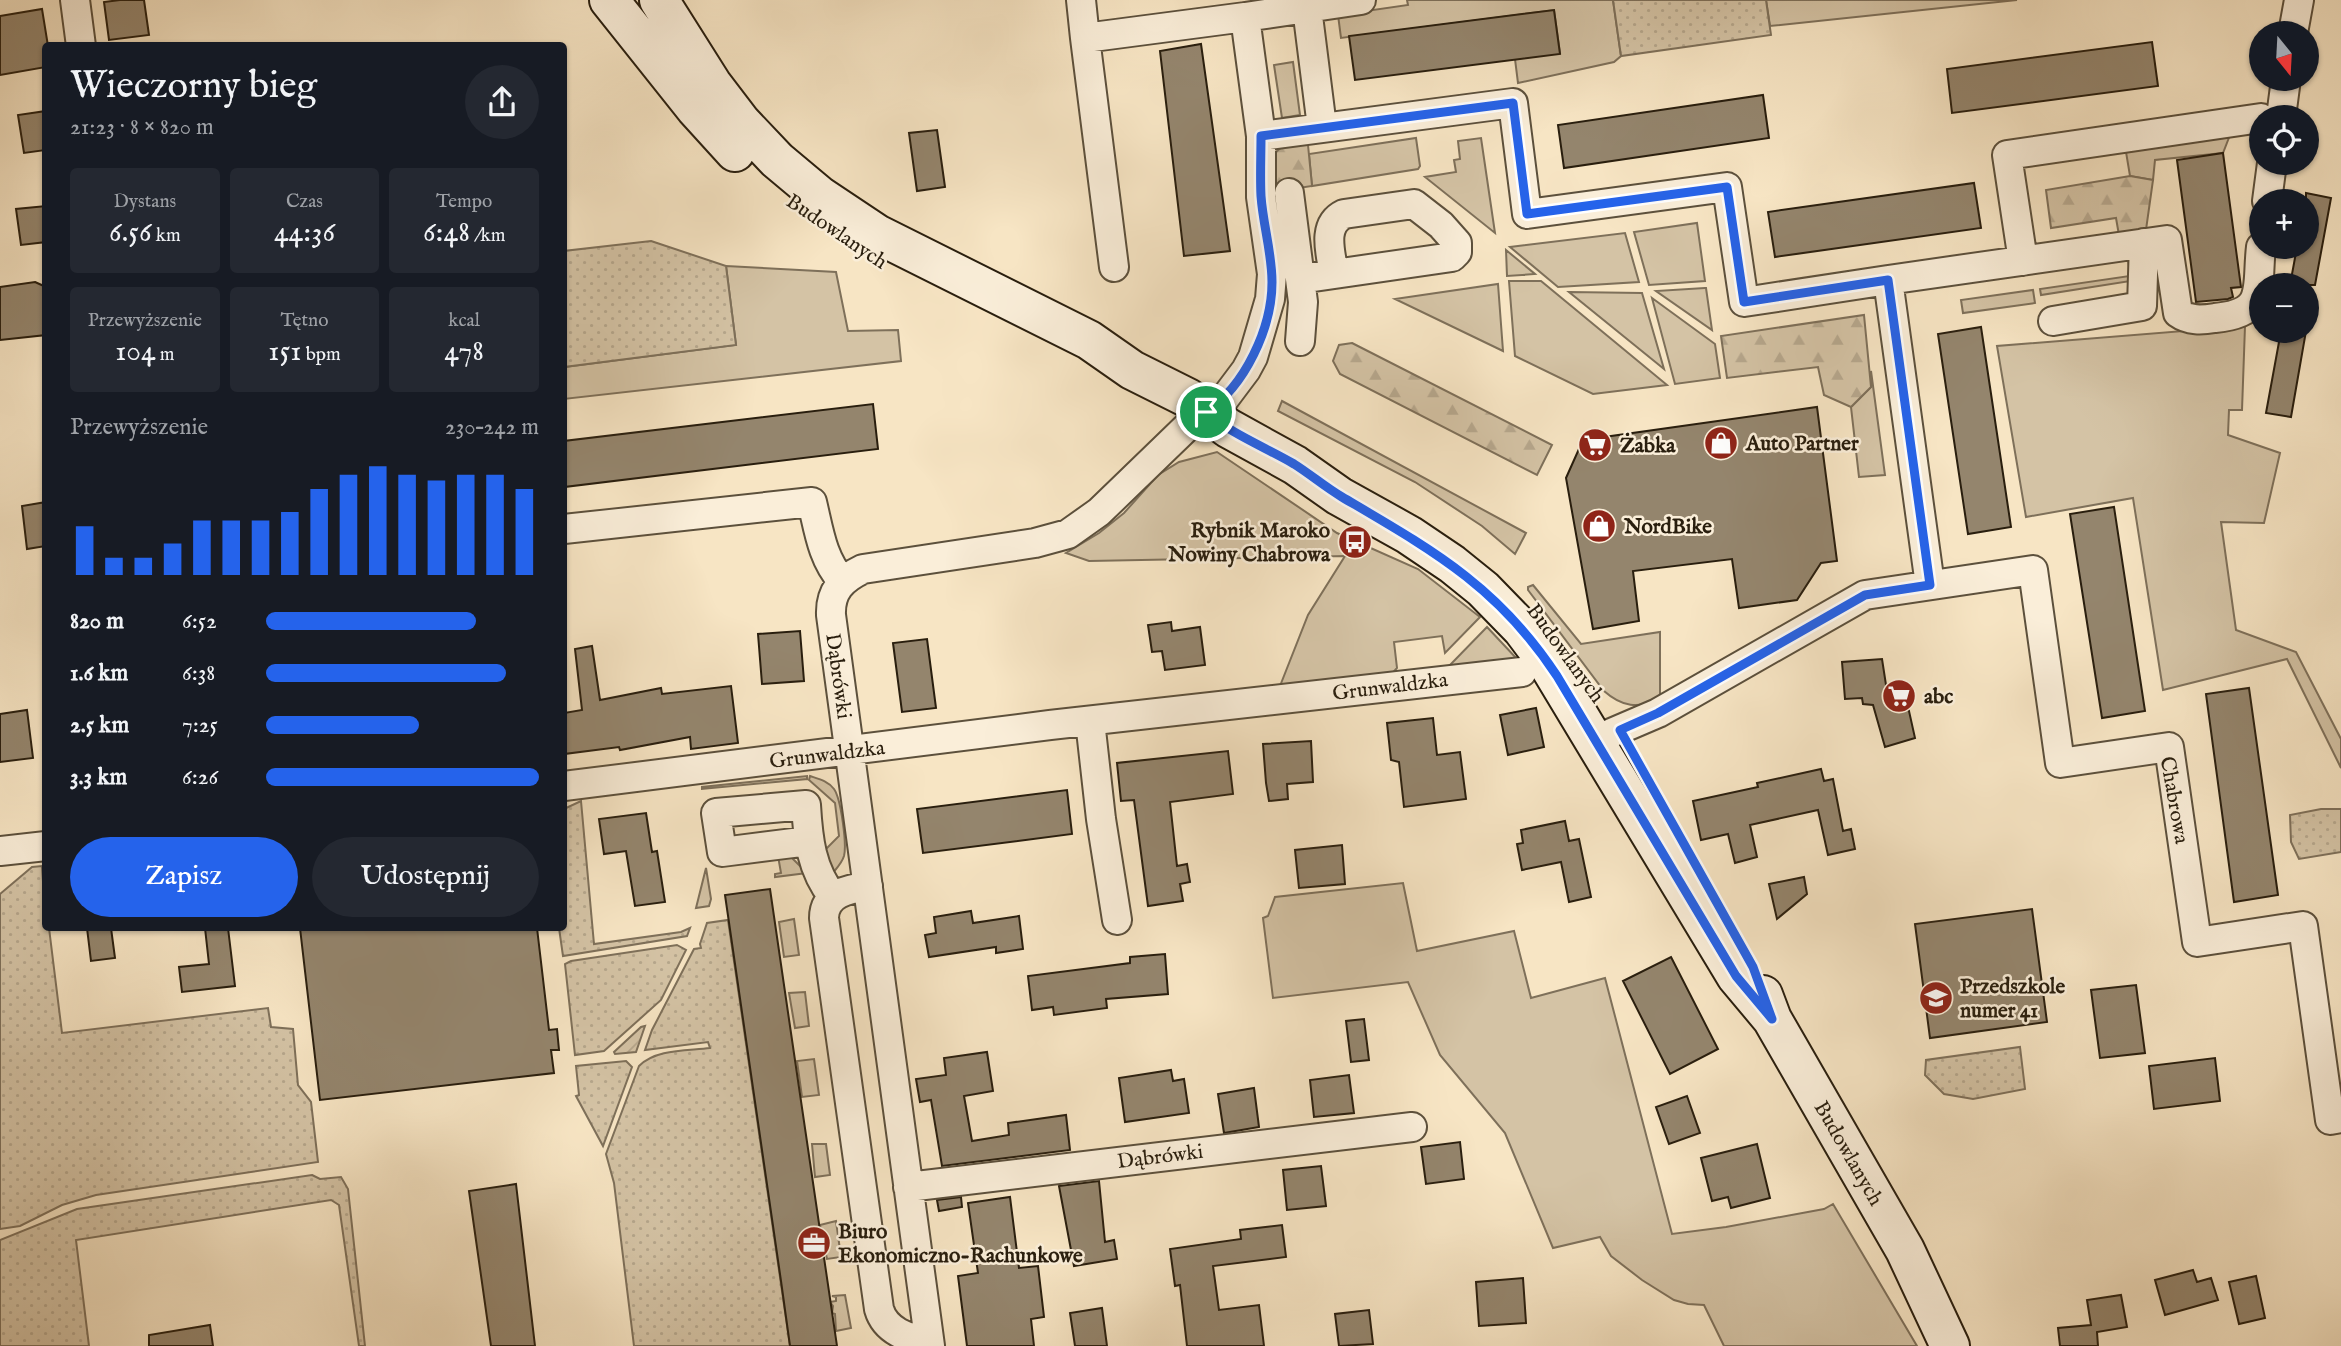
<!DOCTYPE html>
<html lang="pl">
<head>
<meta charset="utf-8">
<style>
	:root { --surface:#171b24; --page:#242831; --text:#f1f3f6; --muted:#9ea1a6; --accent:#2563eb }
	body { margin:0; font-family:"IM FELL English",serif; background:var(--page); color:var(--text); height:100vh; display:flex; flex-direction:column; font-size:26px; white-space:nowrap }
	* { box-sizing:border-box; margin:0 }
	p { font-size:23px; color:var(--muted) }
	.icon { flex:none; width:38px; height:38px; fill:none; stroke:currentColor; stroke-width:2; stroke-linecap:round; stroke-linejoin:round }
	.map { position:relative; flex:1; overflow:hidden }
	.side { position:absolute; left:42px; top:42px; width:525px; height:889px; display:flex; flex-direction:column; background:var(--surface); border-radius:7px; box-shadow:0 2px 5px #0004 }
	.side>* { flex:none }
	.needle { width:46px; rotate:162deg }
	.tools { position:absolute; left:2249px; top:21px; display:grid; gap:14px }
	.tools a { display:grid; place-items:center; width:70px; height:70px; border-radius:50%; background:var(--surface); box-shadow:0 2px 5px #0004; font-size:35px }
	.pin { position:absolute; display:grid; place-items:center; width:60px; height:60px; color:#fff; margin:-30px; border:4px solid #fff; border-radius:50%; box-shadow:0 2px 7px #0007 }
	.round { display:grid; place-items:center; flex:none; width:74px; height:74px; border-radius:37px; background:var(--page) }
	.summary { display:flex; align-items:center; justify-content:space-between; height:119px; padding:0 28px }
	h1 { font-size:38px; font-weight:600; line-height:52px }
	.figures { display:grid; grid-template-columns:repeat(3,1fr); gap:10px; height:119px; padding:7px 28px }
	.figures div { display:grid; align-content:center; border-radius:7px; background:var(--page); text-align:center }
	.figures b { font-size:30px; font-weight:600 }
	.figures small { font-size:19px; font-weight:400 }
	.figures p { font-size:19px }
	.chart { height:196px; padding:14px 28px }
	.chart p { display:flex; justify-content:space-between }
	.chart svg { width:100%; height:126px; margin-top:7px; stroke:var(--accent); stroke-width:6 }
	.primary-button { display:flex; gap:14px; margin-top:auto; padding:14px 28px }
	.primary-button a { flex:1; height:80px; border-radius:42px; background:var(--accent); color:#fff; font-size:28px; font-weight:600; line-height:80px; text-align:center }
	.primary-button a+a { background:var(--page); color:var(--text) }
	ul { padding:0 28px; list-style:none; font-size:23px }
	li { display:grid; grid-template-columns:112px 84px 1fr; align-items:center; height:52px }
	li i { height:18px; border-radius:9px; background:var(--accent) }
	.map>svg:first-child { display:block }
	.grass { fill:#d4c3a5; stroke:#7e705a; stroke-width:2 }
	.forest { fill:url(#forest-firs); stroke:#7e705a; stroke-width:2 }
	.park { fill:url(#park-dots); stroke:#7e705a; stroke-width:2 }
	.garden { fill:url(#garden-furrows); stroke:#7e705a; stroke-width:2 }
	.building { fill:#94856d; stroke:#291e0e; stroke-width:2 }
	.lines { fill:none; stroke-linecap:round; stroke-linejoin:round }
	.street-casing { stroke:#5c503c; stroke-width:32 }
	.secondary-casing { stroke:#291e0e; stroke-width:42 }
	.street { stroke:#faeed9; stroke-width:28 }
	.secondary { stroke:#faeed9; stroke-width:38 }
	.route-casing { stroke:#fff; stroke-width:14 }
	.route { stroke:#2563eb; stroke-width:9 }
	.labels { text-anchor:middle; stroke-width:5; stroke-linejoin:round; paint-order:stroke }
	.street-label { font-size:21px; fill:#291e0e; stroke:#faeed9 }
	.poi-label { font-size:21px; font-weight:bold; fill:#291e0e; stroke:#faeed9; text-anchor:start }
</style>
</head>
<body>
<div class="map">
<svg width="2341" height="1346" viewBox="0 0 2341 1346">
	<defs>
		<pattern id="forest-firs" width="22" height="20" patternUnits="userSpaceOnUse" patternTransform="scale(1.75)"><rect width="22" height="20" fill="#d4c3a5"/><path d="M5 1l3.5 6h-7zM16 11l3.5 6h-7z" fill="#b6a78d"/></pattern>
		<pattern id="park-dots" width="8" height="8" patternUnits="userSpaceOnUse" patternTransform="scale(1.75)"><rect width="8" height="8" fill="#d4c3a5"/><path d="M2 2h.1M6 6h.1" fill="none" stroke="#b6a78d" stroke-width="1.8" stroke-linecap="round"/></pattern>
		<pattern id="garden-furrows" width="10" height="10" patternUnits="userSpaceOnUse" patternTransform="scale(1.75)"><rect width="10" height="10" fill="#d4c3a5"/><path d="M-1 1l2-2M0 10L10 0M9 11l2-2" fill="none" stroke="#b6a78d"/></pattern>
	</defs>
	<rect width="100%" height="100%" fill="#f7e5c4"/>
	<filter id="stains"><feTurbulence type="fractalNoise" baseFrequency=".00286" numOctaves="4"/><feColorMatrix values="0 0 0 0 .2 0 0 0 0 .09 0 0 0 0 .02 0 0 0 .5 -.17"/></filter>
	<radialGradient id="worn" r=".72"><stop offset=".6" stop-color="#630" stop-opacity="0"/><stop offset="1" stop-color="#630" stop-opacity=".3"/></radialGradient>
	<path class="grass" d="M1407 0H1613L1621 56 1614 62 1518 83 1515 59 1560 53 1554 10 1341 38 1338 15 1408 5Z
		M1766 0H2017L1770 26Z
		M1293 62 1300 115 1282 118 1274 65Z
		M2230 135 2223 153 2155 160 2153 180 2130 176 2125 146Z
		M1416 138 1420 166 1418 169 1312 186 1309 154Z
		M1481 138 1495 233 1425 177 1456 172 1454 160 1460 159 1458 141Z
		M1697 223 1705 281 1649 285 1634 232Z
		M1625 233 1639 282 1558 287 1510 247Z
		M1506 250 1535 274 1507 276Z
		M2128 258 2136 267 2137 280 2041 295 2040 289 2130 276Z
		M726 266 836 272 848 331 898 330 901 361 564 399V367L736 345Z
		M1509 281H1541L1667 385 1593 394 1515 356Z
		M1498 284 1503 351 1395 299Z
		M1706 288 1712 330 1656 291 1705 288Z
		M2033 290 2035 303 1963 313 1961 300Z
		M1569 292 1642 293 1664 369Z
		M1652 298 1715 344 1720 378 1675 384Z
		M2245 326 2242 410H2229L2228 435 2280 453 2264 523 2221 522 2236 630 2296 652 2341 739V768L2287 659 2163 690 2133 498 2026 517 1997 346Z
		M1871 371 1885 475 1859 477 1851 407 1871 387Z
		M1282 401 1526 533 1515 554 1482 526 1415 482 1278 411Z
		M1217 452 1337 533 1418 569 1480 617 1445 653 1442 636 1394 642 1397 668 1390 676 1280 686 1308 615 1345 556 1089 561 1066 553 1099 533 1124 513 1158 475 1179 462Z
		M1533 585 1581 644 1660 632V699C1638 709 1622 707 1604 691L1528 590V587Z
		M1487 627 1518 660 1449 666Z
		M807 776V779L702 789V787Z
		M810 776C819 779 828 781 834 789 841 799 847 844 844 856 842 863 836 869 832 874L824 851 839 836 835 803 809 780Z
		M778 856 792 858 807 873 775 877V874L781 873Z
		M706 868 711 899 709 906 696 908Z
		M1403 883 1417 951 1514 931 1531 998 1605 978 1672 1234 1726 1227 1824 1209 1833 1204 1917 1346H1724L1704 1305 1688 1304 1674 1300 1642 1280 1611 1256 1600 1237 1553 1248 1505 1133 1440 1055 1408 982 1273 998 1263 918 1268 916 1275 897Z
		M794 919 799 955 784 957 779 922Z
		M805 992 809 1026 795 1028 789 993Z
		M814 1059 819 1095 802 1097 797 1061Z
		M812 1144H826L830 1175 815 1177Z
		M836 1221 841 1257 827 1259 820 1225Z
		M845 1295 851 1328 836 1331 835 1314 832 1313 833 1306 830 1302 836 1301V1297L832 1296Z"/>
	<path class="forest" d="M1293 142 1308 145 1312 186 1272 192C1269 170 1266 150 1293 142Z
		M2130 176 2153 180 2145 237 2120 241 2116 218 2051 228 2046 190Z
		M1864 315 1871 387 1851 407 1824 395 1818 367 1727 378 1721 336Z
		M1352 343 1552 445 1537 475 1340 374 1333 361 1339 345Z"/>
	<path class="park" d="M1613 0H1766L1771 35 1621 56Z
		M651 241 726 266 736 345 564 367V251Z
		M581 801 594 944 681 932 690 928 687 936 563 956 559 928H564V809Z
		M2321 809H2341V852L2299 859 2291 842 2290 815Z
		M42 866 46 928H49L62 1033 268 1008 271 1027 293 1029 298 1085 311 1102 318 1162 96 1195 62 1205 20 1226 0 1229V894L32 867Z
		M728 920 790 1346H634L614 1183 606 1154 639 1066C656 1049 686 1051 710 1048L708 1042 645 1050 652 1030 694 949 701 948 700 944 707 923Z
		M677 945 686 950 661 1000 604 1051 575 1055 565 964 571 961Z
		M2020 1047 2025 1089 1973 1099 1944 1094 1925 1075 1926 1060Z
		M626 1061 632 1067 603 1146 576 1096 579 1095 576 1066Z
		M312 1175 320 1179 341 1177 348 1189 365 1346H359L339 1205 331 1200 76 1240 89 1346H0V1240L77 1209Z"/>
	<path class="garden" d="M645 1026 636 1052 615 1054 614 1052 641 1027Z"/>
	<path class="building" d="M120 0H144L149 35 109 40 104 2Z
		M42 9 48 46H46V67L0 75V16Z
		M1554 10 1560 54 1355 80 1349 36Z
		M2152 42 2158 86 1952 113 1947 69Z
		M1201 44 1230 251 1184 256 1160 51Z
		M1763 95 1769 138 1564 168 1558 125Z
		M46 111V150L24 153 18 115Z
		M937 130 945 187 917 191 909 133Z
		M2223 153 2241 287 2231 288 2233 297 2228 299 2196 302 2177 160Z
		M1974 183 1981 228 1775 257 1768 212Z
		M2306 193 2331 198 2315 285H2290L2297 247H2306Z
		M46 206V242L21 245 16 209Z
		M35 282 46 287V335L0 340V287Z
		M1981 327 2011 527 1968 534 1938 334Z
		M2281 331H2306L2291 417 2266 413Z
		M873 404 878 449 564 487V441Z
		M1817 407 1837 561 1821 563 1797 600 1739 608 1732 559 1633 571 1639 621 1593 629 1566 478 1583 440Z
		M46 502V546L27 549 22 506Z
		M2114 507 2145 711 2102 718 2070 514Z
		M1171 622 1172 631 1200 627 1205 665 1165 670 1162 651 1152 652 1148 625Z
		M800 631 804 681 762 684 758 634Z
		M927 639 936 708 902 712 893 643Z
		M592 646 600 700 661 688 662 694 731 686 738 743 691 749 690 737 620 750 619 747 564 754V713L582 710 575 649Z
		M1882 659 1886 685 1903 684 1915 738 1885 747 1873 705 1863 704 1862 698 1845 699 1842 662Z
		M2249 688 2278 895 2234 902 2206 694Z
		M1536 708 1544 747 1508 755 1500 715Z
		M27 710 33 758 0 762V714Z
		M1433 718 1437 755 1460 752 1466 799 1404 807 1399 762 1391 760 1387 723Z
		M1311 741 1313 782 1287 784 1288 799 1269 801 1266 783 1263 744Z
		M1228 751 1233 794 1170 802 1177 866 1187 864 1190 882 1180 884 1183 901 1148 906 1134 800 1121 801 1117 763Z
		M1821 769 1824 781 1833 779 1843 831 1851 829 1855 849 1828 855 1818 810 1750 825 1757 857 1735 863 1728 834 1701 840 1693 801 1758 787 1757 783Z
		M1067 790 1072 834 923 853 917 809Z
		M646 813 652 852 657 851 665 902 635 906 626 851 604 854 599 819Z
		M1565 821 1569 841 1579 839 1591 897 1569 902 1561 862 1522 870 1517 844 1523 843 1521 830Z
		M1342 845 1345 884 1299 888 1295 850Z
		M1804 877 1807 894 1777 919 1769 884Z
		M770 889 791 1033 837 1346H790L781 1281 725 895Z
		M2032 909 2047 1022 1930 1038 1915 924Z
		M971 911 973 923 1019 916 1023 949 996 953V947L929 957 925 935 936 933 934 917Z
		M87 928H111L115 958 91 961Z
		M205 928H228L235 986 182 992 179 967 209 964Z
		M300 928H537L549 1030 557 1029 559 1050H551L554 1073 320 1100Z
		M1165 954 1168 994 1106 999 1107 1008 1054 1015 1053 1007 1032 1010 1028 976 1130 963V957Z
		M1671 957 1718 1049 1670 1074 1623 981Z
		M2136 985 2145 1053 2100 1058 2091 990Z
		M1364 1019 1369 1060 1351 1062 1346 1021Z
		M987 1052 993 1091 964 1096 972 1141 1009 1135 1008 1123 1066 1115 1070 1150 942 1166 931 1100 920 1102 916 1079 946 1075 944 1058Z
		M2215 1058 2220 1101 2154 1109 2149 1066Z
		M1171 1070 1173 1081 1184 1079 1189 1113 1125 1122 1119 1078Z
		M1349 1075 1354 1113 1314 1117 1310 1080Z
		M1254 1088 1259 1127 1224 1133 1218 1094Z
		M1687 1096 1700 1133 1669 1144 1656 1107Z
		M1460 1142 1464 1179 1426 1184 1421 1147Z
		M1757 1144 1770 1198 1731 1208 1728 1197 1712 1201 1701 1158Z
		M1321 1166 1326 1206 1287 1210 1283 1170Z
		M1099 1181 1105 1242 1114 1240 1117 1259 1074 1266 1059 1186Z
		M516 1184 535 1346H491L469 1191Z
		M961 1197 962 1207 939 1211 937 1200Z
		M1010 1197 1019 1268 1038 1266 1044 1317 1031 1319 1034 1346H967L958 1276 978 1273 968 1203Z
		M1282 1225 1286 1257 1213 1266 1219 1310 1259 1305 1264 1346H1187L1180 1285 1175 1286 1170 1249 1241 1239 1240 1230Z
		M2193 1270 2197 1282 2211 1278 2218 1300 2165 1315 2155 1280Z
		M2256 1276 2265 1318 2239 1324 2229 1282Z
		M1523 1278 1526 1323 1479 1326 1476 1282Z
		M2121 1295 2127 1327 2097 1332 2098 1346H2060L2058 1328 2091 1325 2087 1300Z
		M1102 1308 1107 1346H1075L1070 1313Z
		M1369 1310 1373 1344 1339 1346 1335 1314Z
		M210 1325 213 1346H149V1335Z"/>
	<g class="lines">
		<g class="street-casing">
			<path id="street" d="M75 0 81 46
				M1081 0 1085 38 1245 17
				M2293 33 2299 0
				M1085 38 1114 267
				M2281 117 2286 79
				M1322 127 1307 8 1361 0
				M1261 136 1245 17 1307 8
				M1289 193 1303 302 1300 341
				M2267 201 2272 163
				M2023 261 2007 155 2261 118
				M1300 279 1452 257 1457 252V243L1441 225 1414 204 1344 214C1321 225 1331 254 1334 274
				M1888 280 2167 240 2178 313C2189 321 2202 320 2215 318 2268 313 2256 289 2261 247
				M2053 321 2142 306 2144 243
				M564 529 812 502C819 531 822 558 842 581
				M1090 721 1101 819 1117 920
				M1595 740 1658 713 1865 595 2033 570 2060 763 2169 747 2197 942 2303 926 2330 1120 2341 1118
				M564 786 1050 725 1522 672
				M809 841 722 852 716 813 806 805C808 839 811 869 833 897
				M0 851 46 846
				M868 886C849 889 824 893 824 918L879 1309C885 1330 908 1340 929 1340
				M908 1187 1412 1127
				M930 1346 831 615C830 591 842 579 863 569L1035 543 1068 534 1099 512 1190 424 1222 402 1246 370 1253 357 1270 299 1272 274 1261 197V136L1513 103 1527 214 1727 187 1744 302 1888 280 1930 585"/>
		</g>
		<g class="secondary-casing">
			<path id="secondary" d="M609 0 695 108 735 152
				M659 0 712 84 741 122 777 160 820 196 877 234 1089 340 1132 370 1188 398 1228 428 1295 465 1339 496 1409 535 1452 564 1483 589 1522 629 1546 661 1736 976 1772 1019
				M1763 995 1772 1019 1905 1250 1950 1346"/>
		</g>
		<use href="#street" class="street"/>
		<use href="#secondary" class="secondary"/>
	</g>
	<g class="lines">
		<g class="route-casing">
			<path id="route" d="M1513 103 1527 214 1727 187 1744 302 1888 280 1930 585 1865 595 1658 713 1620 730 1753 967 1772 1019 1736 976 1557 676C1498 586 1432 550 1342 497 1325 487 1310 474 1294 464 1265 447 1231 434 1206 412 1245 386 1272 328 1272 282 1272 253 1263 225 1261 196 1260 176 1261 156 1261 136Z"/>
		</g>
		<use href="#route" class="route"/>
	</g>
	<defs>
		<g id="shop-disc" transform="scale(1.75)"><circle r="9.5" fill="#8f2418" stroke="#faeed9"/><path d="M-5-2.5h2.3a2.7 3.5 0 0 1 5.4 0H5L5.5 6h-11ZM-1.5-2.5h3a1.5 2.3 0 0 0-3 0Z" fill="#fff"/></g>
		<g id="supermarket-disc" transform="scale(1.75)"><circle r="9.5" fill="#8f2418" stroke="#faeed9"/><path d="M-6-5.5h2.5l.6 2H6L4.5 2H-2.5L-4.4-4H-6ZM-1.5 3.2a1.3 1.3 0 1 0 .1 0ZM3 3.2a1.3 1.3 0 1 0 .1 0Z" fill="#fff"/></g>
		<g id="bus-disc" transform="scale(1.75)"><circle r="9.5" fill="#8f2418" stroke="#faeed9"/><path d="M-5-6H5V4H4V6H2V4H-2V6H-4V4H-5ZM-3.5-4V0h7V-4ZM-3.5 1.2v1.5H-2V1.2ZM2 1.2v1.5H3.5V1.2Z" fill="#fff"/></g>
		<g id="school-disc" transform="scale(1.75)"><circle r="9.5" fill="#8f2418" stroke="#faeed9"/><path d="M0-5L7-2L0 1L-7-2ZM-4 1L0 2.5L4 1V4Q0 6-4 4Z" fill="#fff"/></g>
		<g id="office-disc" transform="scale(1.75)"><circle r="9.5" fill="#8f2418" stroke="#faeed9"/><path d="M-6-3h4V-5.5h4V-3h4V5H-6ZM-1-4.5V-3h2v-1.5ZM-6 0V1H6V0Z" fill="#fff"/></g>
	</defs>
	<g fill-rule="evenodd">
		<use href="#shop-disc" x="1721" y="443"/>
		<use href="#supermarket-disc" x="1595" y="445"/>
		<use href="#shop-disc" x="1599" y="526"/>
		<use href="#bus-disc" x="1355" y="542"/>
		<use href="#supermarket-disc" x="1899" y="696"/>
		<use href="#school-disc" x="1936" y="998"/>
		<use href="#office-disc" x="814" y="1243"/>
	</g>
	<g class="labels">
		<g class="street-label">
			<text transform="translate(837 231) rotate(34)" y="7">Budowlanych</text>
			<text transform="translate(1566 653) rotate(54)" y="7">Budowlanych</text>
			<text transform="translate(839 676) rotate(82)" y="7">Dąbrówki</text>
			<text transform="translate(1390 686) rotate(-7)" y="7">Grunwaldzka</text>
			<text transform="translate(827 754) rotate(-7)" y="7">Grunwaldzka</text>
			<text transform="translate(2175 800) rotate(80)" y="7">Chabrowa</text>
			<text transform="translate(1849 1153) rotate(60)" y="7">Budowlanych</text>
			<text transform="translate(1160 1156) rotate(-7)" y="7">Dąbrówki</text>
		</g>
		<g class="poi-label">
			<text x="1746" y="450">Auto Partner</text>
			<text x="1620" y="452">Żabka</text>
			<text x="1624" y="533">NordBike</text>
			<text x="1330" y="537" text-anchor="end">Rybnik Maroko<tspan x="1330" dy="24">Nowiny Chabrowa</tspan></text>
			<text x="1924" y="703">abc</text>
			<text x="1960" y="993">Przedszkole<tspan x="1960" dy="24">numer 41</tspan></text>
			<text x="838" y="1238">Biuro<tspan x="838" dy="24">Ekonomiczno-Rachunkowe</tspan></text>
		</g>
	</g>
	<rect width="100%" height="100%" filter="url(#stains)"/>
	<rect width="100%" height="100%" fill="url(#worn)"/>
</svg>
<div class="tools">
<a><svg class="needle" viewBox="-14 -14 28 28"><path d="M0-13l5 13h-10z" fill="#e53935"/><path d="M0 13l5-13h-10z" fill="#9ea1a6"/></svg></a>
<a><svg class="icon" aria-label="locate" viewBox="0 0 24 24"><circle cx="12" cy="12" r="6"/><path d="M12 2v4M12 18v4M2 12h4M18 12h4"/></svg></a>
<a>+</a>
<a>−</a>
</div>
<div class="pin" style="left:1206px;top:412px;background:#1e9e55"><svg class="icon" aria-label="arrive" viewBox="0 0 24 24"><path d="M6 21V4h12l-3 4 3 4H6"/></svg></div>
<section class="side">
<div class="summary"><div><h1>Wieczorny bieg</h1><p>21:23 · 8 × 820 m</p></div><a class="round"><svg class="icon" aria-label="share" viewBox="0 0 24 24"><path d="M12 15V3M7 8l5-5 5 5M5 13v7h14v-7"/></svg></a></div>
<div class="figures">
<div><p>Dystans</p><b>6.56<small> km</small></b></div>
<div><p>Czas</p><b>44:36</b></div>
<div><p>Tempo</p><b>6:48<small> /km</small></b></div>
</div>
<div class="figures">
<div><p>Przewyższenie</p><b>104<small> m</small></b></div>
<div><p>Tętno</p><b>151<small> bpm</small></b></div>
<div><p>kcal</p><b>478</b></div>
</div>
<div class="chart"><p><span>Przewyższenie</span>230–242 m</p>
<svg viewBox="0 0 160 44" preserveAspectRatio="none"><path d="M5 44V27M15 44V38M25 44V38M35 44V33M45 44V25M55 44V25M65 44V25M75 44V22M85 44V14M95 44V9M105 44V6M115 44V9M125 44V11M135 44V9M145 44V9M155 44V14"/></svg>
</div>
<ul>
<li><b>820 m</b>6:52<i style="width:77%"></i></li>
<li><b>1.6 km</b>6:38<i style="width:88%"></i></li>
<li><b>2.5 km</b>7:25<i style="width:56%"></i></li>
<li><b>3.3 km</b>6:26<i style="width:100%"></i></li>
</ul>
<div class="primary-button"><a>Zapisz</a><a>Udostępnij</a></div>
</section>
</div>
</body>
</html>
